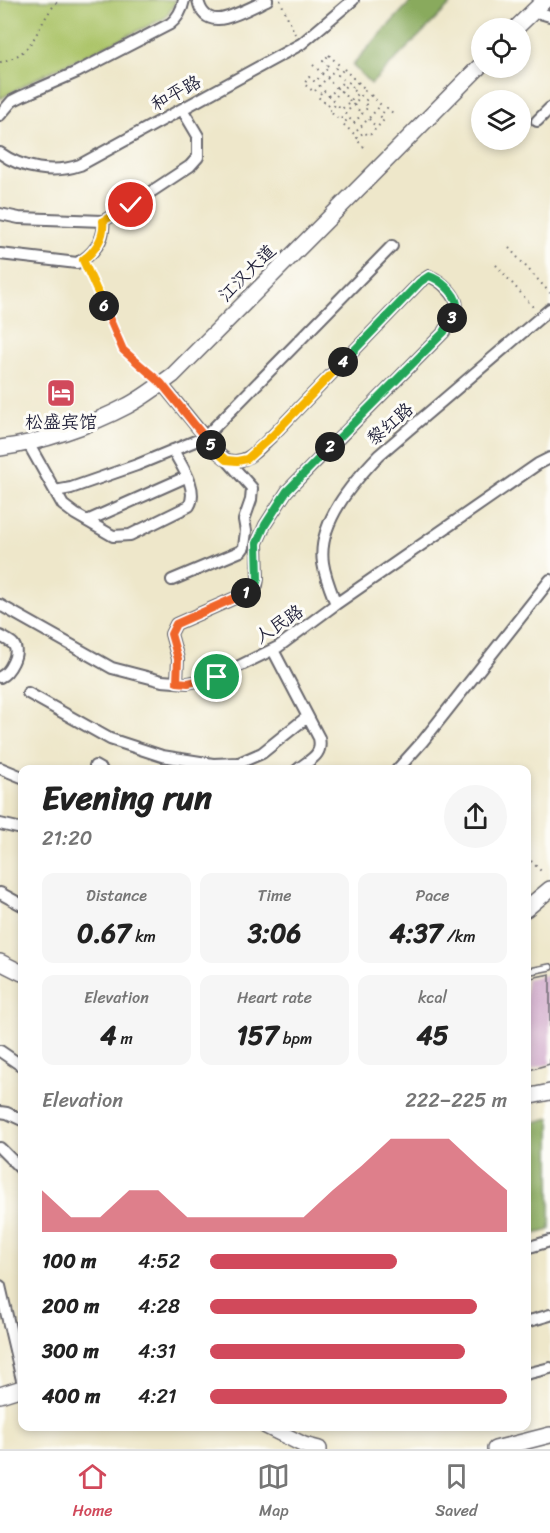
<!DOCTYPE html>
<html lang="en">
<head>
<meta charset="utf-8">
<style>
	:root { --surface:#fff; --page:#f6f6f6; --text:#222; --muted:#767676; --line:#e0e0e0; --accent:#d1495b }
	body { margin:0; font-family:Sriracha,"LXGW WenKai TC",sans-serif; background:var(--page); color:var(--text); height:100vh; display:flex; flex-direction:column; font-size:22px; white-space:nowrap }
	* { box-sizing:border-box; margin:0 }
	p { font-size:20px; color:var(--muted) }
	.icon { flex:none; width:33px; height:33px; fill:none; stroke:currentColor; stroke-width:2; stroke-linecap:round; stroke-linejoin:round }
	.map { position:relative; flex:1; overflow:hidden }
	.details { position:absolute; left:18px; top:765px; width:513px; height:666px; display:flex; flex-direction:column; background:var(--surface); border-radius:12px; box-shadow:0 3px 9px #0003 }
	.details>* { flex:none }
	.tools { position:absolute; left:471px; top:18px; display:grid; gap:12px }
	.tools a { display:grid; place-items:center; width:60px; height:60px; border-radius:50%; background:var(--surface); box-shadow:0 3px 9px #0003; font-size:30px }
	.pin { position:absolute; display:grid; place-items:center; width:51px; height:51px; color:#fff; margin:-26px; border:3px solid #fff; border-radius:50%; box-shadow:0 2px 6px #0007 }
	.km { position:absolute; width:30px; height:30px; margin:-15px; border-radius:50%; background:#222; color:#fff; font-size:16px; line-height:30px; text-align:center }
	.round { display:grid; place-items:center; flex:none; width:63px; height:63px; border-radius:32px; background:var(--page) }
	.summary { display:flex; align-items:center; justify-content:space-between; height:102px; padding:0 24px }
	h1 { font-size:33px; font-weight:700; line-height:45px }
	.stats { display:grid; grid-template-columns:repeat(3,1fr); gap:9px; height:102px; padding:6px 24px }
	.stats div { display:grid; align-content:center; border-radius:12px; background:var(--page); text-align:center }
	.stats b { font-size:26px; font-weight:700 }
	.stats small { font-size:16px; font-weight:400 }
	.stats p { font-size:16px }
	.chart { height:168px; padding:12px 24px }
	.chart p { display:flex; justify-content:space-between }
	.chart svg { width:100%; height:108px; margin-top:6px; fill:var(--accent); opacity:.7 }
	ul { padding:0 24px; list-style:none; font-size:20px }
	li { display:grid; grid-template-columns:96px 72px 1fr; align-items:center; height:45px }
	li i { height:15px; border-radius:8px; background:var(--accent) }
	.tabs { display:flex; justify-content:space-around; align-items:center; height:84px; border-top:2px solid var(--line); background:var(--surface); font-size:16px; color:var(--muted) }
	.tabs a { display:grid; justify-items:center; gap:3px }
	.tabs .selected { color:var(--accent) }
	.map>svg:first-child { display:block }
	.green { fill:#acc469; stroke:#677352; stroke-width:1.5 }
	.forest { fill:#89aa5d; stroke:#56664c; stroke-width:1.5 }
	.building { fill:#cfa6c9 }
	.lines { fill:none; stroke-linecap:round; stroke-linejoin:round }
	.lane-casing { stroke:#69676d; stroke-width:8 }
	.street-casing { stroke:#69676d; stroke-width:14 }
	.secondary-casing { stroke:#69676d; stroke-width:18 }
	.path { stroke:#69676d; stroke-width:2; stroke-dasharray:1.5 4.5; stroke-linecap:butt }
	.lane { stroke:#fff; stroke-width:5 }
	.street { stroke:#fff; stroke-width:10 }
	.secondary { stroke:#fff; stroke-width:15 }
	.split-1-casing { stroke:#fff; stroke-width:12 }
	.split-2-casing { stroke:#fff; stroke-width:12 }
	.split-3-casing { stroke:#fff; stroke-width:12 }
	.split-4-casing { stroke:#fff; stroke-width:12 }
	.split-5-casing { stroke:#fff; stroke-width:12 }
	.split-6-casing { stroke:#fff; stroke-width:12 }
	.split-7-casing { stroke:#fff; stroke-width:12 }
	.split-1 { stroke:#f0652b; stroke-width:8 }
	.split-2 { stroke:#22a559; stroke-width:8 }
	.split-3 { stroke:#22a559; stroke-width:8 }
	.split-4 { stroke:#22a559; stroke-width:8 }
	.split-5 { stroke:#f5b400; stroke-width:8 }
	.split-6 { stroke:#f0652b; stroke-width:8 }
	.split-7 { stroke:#f5b400; stroke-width:8 }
	.labels { text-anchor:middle; stroke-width:6; stroke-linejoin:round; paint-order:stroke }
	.street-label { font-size:18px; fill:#22223b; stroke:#fdfcf7 }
	.poi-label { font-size:18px; fill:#22223b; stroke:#fdfcf7 }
</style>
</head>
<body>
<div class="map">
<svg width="550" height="1449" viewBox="0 0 550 1449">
	<rect width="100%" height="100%" fill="#fdfcf7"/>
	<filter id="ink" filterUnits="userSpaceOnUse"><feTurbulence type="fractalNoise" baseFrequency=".0167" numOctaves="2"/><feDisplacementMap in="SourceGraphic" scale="12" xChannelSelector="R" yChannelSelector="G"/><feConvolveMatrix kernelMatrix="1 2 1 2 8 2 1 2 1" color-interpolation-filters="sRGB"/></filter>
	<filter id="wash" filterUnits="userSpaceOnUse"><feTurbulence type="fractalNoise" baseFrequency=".008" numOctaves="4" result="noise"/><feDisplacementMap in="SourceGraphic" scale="24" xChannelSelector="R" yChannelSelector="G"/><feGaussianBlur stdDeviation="1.35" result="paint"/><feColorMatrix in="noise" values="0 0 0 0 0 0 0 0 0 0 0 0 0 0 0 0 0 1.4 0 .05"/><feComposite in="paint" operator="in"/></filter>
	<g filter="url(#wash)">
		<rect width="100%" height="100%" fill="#eee7ca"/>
		<path class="green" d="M0 0H177L165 18 37 78 0 99Z"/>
		<path class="forest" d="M412 0H455L371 84 352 65Z
			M550 1118V1230L527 1236V1124Z"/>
		<g id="blocks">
			<path class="building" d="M550 974V1064L526 1071V979Z"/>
		</g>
	</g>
	<g filter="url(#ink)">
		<use href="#blocks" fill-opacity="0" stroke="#69676d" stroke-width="1.5"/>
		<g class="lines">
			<g class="lane-casing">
				<path id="lane" d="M526 972 550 967"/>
			</g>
			<g class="street-casing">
				<path id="street" d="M198 0C200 10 205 19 217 19 228 20 256 5 267 0
					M533 11 550 16
					M0 115 12 101 22 96 77 72 170 24C178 18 182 10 184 0
					M537 121 550 108
					M0 153C22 169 54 174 80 165L301 44 353 0
					M0 214 19 218 103 221 131 205 190 166 198 157V136L182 109
					M0 254 77 263C92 256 106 239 103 221
					M161 383 218 453C221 455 223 458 226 459 245 468 261 446 273 435L420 282 429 276C440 280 461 297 456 311 454 318 448 325 444 332L287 491 265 525 257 543 258 579 257 585 253 590 176 624 171 634 178 659 177 682
					M28 443 55 491 71 488 137 465 205 437 392 246
					M55 491 63 505 75 514 113 536 130 535 189 506C199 489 181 465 173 450
					M87 521 186 477
					M172 580 241 551 244 547 246 531 244 520 251 500 252 488 227 460
					M336 604C331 591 325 577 323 563 317 523 354 481 379 455L550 309
					M0 605 112 668 162 681 188 683 217 677 278 647 336 604 538 464 550 458
					M0 636C4 638 10 641 13 644 21 653 9 673 0 677
					M273 650 319 738C323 756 310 759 297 770
					M28 693 110 739 162 756 213 764 239 763 262 753 307 717
					M95 766 102 770
					M0 768 22 777
					M397 770 423 741 550 580
					M0 824 22 829
					M0 893 22 905
					M0 1051 22 1066
					M0 1112 7 1113 22 1120
					M0 1148 22 1170
					M526 1248 550 1241
					M0 1286 22 1380
					M526 1322 550 1315
					M526 1374 550 1368"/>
			</g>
			<g class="secondary-casing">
				<path id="secondary" d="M516 28 545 0
					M0 448C40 443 91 425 127 406 143 398 158 386 173 375L482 64
					M526 909 550 889
					M0 962 22 973
					M526 1097 550 1092
					M0 1395 22 1388
					M266 1426 304 1445 319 1449
					M495 1449 550 1435"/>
			</g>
			<path class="path" d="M280 0 295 34
				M329 55 339 65 314 92 304 84 309 77 315 82 329 67 323 61Z
				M0 62C38 54 35 24 59 0
				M313 65 323 74
				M344 69 353 78 328 105 318 97 323 90 329 96 344 81 338 75Z
				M327 78 337 88
				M358 82 366 90 340 120 329 111 336 104 342 109 357 94 351 88Z
				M341 91 350 101
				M371 95 381 105 354 134 343 124 349 118 354 123 368 107 364 102Z
				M354 105 362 114
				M369 119 377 128
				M364 147 356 139 364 132 369 136 384 120 380 116 387 108 394 114
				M509 248 550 293
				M496 265 534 308
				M87 268 123 350 151 374
				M526 860 529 859 541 871"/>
			<use href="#lane" class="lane"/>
			<use href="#street" class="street"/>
			<use href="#secondary" class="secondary"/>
		</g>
	</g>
	<g class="lines" filter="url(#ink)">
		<g class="split-1-casing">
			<path id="split-1" d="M217 677 188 683 177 682 178 659 171 634 176 624 246 593"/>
		</g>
		<g class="split-2-casing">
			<path id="split-2" d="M246 593 253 590 256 585 258 579 257 543 265 525 287 491 330 447"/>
		</g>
		<g class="split-3-casing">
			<path id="split-3" d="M330 447 444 332 452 318"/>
		</g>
		<g class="split-4-casing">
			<path id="split-4" d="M343 362 420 282 429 276C439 279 455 292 457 304 458 309 455 314 452 318"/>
		</g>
		<g class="split-5-casing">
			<path id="split-5" d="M211 445 218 453 226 460 237 461 247 459 273 435 343 362"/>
		</g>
		<g class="split-6-casing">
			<path id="split-6" d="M104 306 123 350 161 383 211 445"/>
		</g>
		<g class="split-7-casing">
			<path id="split-7" d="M104 306 83 260C95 251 105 237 103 221L131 205"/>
		</g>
		<use href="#split-1" class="split-1"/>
		<use href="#split-2" class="split-2"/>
		<use href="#split-3" class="split-3"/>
		<use href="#split-4" class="split-4"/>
		<use href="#split-5" class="split-5"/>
		<use href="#split-6" class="split-6"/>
		<use href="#split-7" class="split-7"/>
	</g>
	<defs>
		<g id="hotel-square" transform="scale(1.5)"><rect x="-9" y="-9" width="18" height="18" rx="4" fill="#d1495b" stroke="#fdfcf7"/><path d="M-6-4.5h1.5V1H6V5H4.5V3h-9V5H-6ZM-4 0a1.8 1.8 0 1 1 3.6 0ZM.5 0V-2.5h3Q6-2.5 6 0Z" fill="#fff"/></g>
	</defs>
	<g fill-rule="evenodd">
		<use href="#hotel-square" x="61" y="393"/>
	</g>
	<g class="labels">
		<g class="street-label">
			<text transform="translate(176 93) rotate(-29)" y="6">和平路</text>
			<text transform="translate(247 273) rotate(-45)" y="6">江汉大道</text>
			<text transform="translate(390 424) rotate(-41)" y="6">黎红路</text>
			<text transform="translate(279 624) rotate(-34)" y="6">人民路</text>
		</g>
		<g class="poi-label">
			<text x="61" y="428">松盛宾馆</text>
		</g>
	</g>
</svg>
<div class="tools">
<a><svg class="icon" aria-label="locate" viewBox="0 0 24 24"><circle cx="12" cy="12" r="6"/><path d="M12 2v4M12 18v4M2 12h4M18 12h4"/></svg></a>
<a><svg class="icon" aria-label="layers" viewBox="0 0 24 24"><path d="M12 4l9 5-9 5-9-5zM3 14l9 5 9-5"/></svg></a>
</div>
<div class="pin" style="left:217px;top:677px;background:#1e9e55"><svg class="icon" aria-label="arrive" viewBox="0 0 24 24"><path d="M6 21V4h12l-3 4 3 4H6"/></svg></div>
<div class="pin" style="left:131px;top:205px;background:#d93025"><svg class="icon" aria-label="check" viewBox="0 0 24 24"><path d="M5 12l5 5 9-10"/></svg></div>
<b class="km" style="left:246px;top:593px">1</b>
<b class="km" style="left:330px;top:447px">2</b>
<b class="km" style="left:452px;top:318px">3</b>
<b class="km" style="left:343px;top:362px">4</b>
<b class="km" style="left:211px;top:445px">5</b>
<b class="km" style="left:104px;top:306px">6</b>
<section class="details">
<div class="summary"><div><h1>Evening run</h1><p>21:20</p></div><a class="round"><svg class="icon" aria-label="share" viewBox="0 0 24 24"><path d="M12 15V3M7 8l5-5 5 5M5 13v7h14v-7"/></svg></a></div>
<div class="stats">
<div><p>Distance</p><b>0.67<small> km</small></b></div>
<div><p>Time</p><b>3:06</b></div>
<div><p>Pace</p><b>4:37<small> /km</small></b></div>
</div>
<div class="stats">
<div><p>Elevation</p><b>4<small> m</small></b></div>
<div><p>Heart rate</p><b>157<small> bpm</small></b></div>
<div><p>kcal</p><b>45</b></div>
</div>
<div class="chart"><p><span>Elevation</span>222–225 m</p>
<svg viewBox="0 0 160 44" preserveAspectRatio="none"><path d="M0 44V27L10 38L20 38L30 27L40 27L50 38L60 38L70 38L80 38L90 38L100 27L110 17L120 6L130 6L140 6L150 17L160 27V44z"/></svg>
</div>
<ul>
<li><b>100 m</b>4:52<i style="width:63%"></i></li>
<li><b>200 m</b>4:28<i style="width:90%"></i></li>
<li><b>300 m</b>4:31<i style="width:86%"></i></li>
<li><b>400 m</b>4:21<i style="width:100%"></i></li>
</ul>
</section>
</div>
<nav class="tabs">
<a class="selected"><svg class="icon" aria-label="home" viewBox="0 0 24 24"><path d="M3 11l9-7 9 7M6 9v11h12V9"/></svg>Home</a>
<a><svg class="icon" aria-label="map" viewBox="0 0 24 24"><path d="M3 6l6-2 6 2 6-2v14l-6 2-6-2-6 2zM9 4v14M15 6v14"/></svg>Map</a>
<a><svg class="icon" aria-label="saved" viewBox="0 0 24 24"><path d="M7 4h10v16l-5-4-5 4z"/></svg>Saved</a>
</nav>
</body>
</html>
